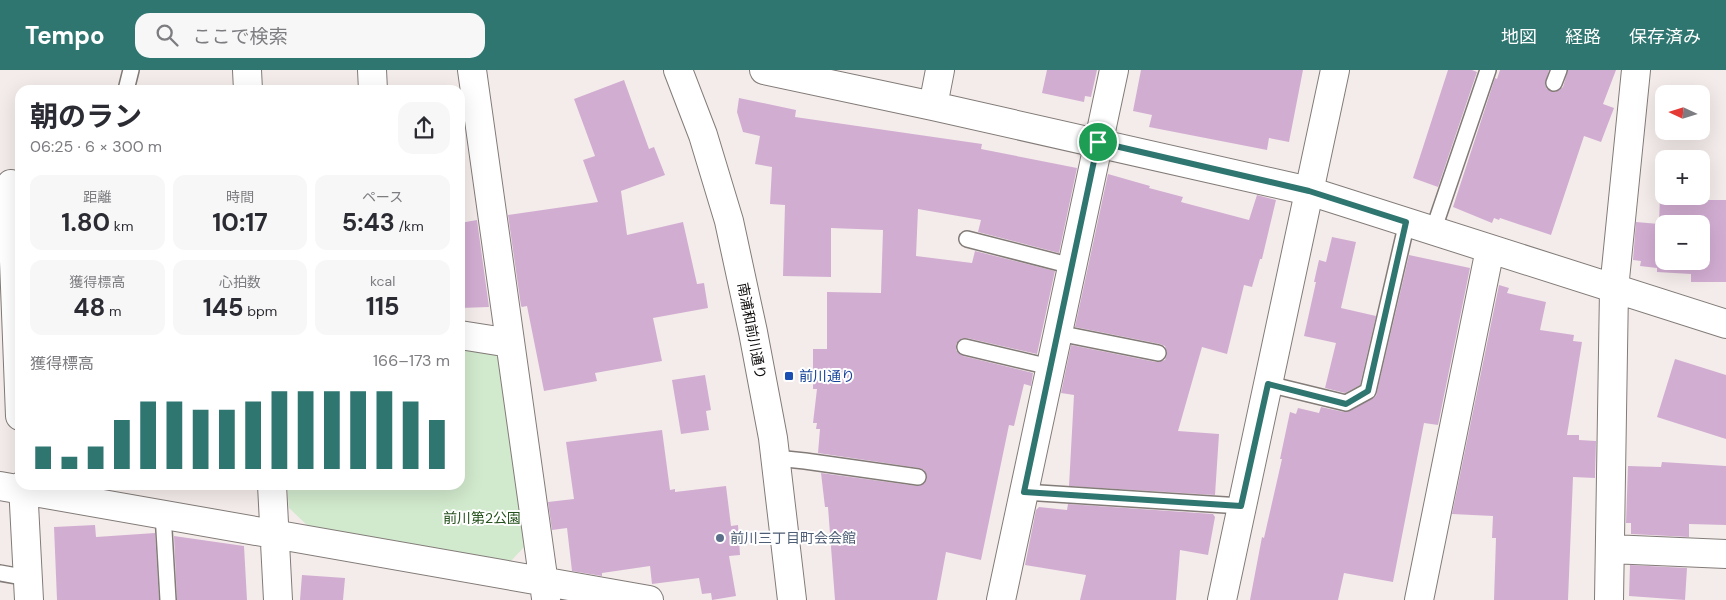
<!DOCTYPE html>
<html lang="ja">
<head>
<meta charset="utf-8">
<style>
	:root { --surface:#fff; --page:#f7f7f7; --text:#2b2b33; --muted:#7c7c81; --accent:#2f7670 }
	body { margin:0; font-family:"DM Sans","Noto Sans JP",sans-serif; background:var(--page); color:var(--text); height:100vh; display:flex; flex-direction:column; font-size:19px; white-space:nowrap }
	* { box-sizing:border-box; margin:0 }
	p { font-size:16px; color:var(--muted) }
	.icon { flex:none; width:28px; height:28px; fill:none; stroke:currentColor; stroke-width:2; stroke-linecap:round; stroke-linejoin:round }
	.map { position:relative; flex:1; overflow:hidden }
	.drawer { position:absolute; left:15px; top:15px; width:450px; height:405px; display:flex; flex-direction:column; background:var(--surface); border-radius:15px; box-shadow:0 5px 20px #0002 }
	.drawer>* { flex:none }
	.needle { width:32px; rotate:274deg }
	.controls { position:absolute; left:1655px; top:15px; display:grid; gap:10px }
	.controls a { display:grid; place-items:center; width:55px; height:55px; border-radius:10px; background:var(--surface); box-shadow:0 5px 20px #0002; font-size:25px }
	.pin { position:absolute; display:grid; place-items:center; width:42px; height:42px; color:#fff; margin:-21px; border:2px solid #fff; border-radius:50%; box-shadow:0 1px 5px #0007 }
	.round { display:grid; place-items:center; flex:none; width:52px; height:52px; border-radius:15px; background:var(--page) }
	.head { display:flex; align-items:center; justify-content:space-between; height:85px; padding:0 15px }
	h1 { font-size:28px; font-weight:700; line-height:38px }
	.figures { display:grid; grid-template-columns:repeat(3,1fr); gap:8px; height:85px; padding:5px 15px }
	.figures div { display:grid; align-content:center; border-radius:12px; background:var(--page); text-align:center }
	.figures b { font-size:25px; font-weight:700 }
	.figures small { font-size:14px; font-weight:400 }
	.figures p { font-size:14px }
	.chart { height:140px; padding:10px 15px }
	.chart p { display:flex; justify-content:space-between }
	.chart svg { width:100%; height:90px; margin-top:5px; stroke:var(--accent); stroke-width:6 }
	header { display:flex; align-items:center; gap:30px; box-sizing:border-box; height:70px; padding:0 25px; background:var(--accent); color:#fff }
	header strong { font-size:24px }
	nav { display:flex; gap:28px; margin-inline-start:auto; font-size:18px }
	.search { width:350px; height:45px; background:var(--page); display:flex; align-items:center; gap:12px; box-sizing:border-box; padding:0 18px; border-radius:15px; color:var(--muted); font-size:19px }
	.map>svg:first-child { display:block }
	.green { fill:#d1e9cd }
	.building { fill:#d2add2; fill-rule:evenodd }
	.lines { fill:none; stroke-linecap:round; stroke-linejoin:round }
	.lane-casing { stroke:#827b78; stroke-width:18 }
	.street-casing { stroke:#827b78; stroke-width:30 }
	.secondary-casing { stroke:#827b78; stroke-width:30 }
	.lane { stroke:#fff; stroke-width:15 }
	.street { stroke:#fff; stroke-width:28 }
	.secondary { stroke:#fff; stroke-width:28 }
	.route-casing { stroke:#fff; stroke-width:10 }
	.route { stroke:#2f7670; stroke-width:6 }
	.transit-dot { fill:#1a4fb4; stroke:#fff; stroke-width:2 }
	.service-dot { fill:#5c6f8a; stroke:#fff; stroke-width:2 }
	.labels { text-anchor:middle; stroke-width:4; stroke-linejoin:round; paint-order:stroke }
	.street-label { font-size:14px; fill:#0e0c0b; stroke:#fff }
	.transit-label { font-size:14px; fill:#164399; stroke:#fff; text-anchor:start }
	.park-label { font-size:14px; fill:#25511d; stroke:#fff }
	.service-label { font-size:14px; fill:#4e5e75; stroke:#fff; text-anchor:start }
</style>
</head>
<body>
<header>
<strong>Tempo</strong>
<div class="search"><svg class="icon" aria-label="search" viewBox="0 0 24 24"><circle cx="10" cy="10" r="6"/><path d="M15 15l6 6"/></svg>ここで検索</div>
<nav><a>地図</a><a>経路</a><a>保存済み</a></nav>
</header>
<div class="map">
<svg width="1726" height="530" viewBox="0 0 1726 530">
	<rect width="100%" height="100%" fill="#f4ecea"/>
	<path class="green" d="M460 274 486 278 499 288 525 476 510 492 308 456 289 438 287 415H460Z"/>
	<path class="building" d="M1047 0H1097L1091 27 1085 26 1084 32 1042 23Z
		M1141 0H1303L1289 72 1269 68 1267 80 1149 57 1152 45 1133 41Z
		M1448 0H1472L1477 2 1438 117 1413 108Z
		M1500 0H1549L1545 15 1547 19 1555 22 1563 17 1568 0H1616L1603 34 1614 38 1601 72 1584 66 1551 165 1500 148 1499 150 1494 148 1492 153 1453 137 1495 8 1497 9Z
		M624 10 649 79 654 77 665 105 621 121 627 165 683 152 697 214 704 213 708 238 653 248 662 291 595 303 597 311 544 321 527 236 522 237 521 236 508 145 598 132 583 90 595 86 574 29Z
		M739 28 796 40 795 47 982 74 981 79 1077 98 1059 183 978 162 981 150 918 139 916 186 972 193 975 181 1055 201 1037 284 967 268H962L956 274V280L963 286 1033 303 1031 316 1024 314 1014 356 1009 355 981 490 946 482 937 530H835L828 437H825L821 403 917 416 925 413 927 408 924 400 919 398 818 383 820 359H816L817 353H813L817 319H813V279H827V222L881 223 883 160 831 158V207L783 206 785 135 770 134 772 97 755 94 760 66 743 62 737 42Z
		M1108 104 1150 116 1149 118 1183 127 1181 132 1249 150 1257 125 1276 130 1262 189H1260L1252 217 1244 215 1227 284 1202 277 1178 361 1219 364 1215 425 1069 416 1074 325 1061 323 1071 275 1156 292 1165 290 1167 284 1165 276 1160 274 1075 257Z
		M1660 126H1695V130H1726V212H1691V204L1657 202V198L1640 196 1641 191 1633 190 1636 152 1659 154ZM1664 154H1701V191H1664Z
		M477 150 489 237 460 238V153Z
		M1332 167 1356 172 1341 238 1376 246 1360 315 1345 323 1325 318 1336 273 1304 266 1316 212H1314L1319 190 1326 192Z
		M1409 185 1470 198 1438 355 1424 353 1393 512 1344 503 1338 530H1250L1262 467 1264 468 1282 389H1280L1290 342 1296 344 1298 338 1319 343 1321 337 1344 342 1350 341 1376 326Z
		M1499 215 1509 218 1507 223 1546 232 1540 260 1574 265 1573 271 1582 272 1567 365H1579V370L1596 371 1595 406V408L1573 407 1568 530H1494L1496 468H1492L1493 446 1452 444Z
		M1675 289 1726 305V369L1657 347Z
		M705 305 711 340 706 341 709 360 681 364 672 310Z
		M662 360 670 420 675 419V422L726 416 731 456 738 455 740 485 729 486 736 526 712 530 711 523 702 524 699 508 652 514 650 496 602 503V506L572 501 567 458 552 460 548 432 574 429 566 372Z
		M1662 392 1726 396V455L1689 454V467L1631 464V453H1626L1628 396 1661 397Z
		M1068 434 1213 444 1215 447 1208 485 1180 480 1176 530H1080L1086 505 1025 495 1036 440 1039 437 1067 440Z
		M95 455 96 467 155 463 159 530H57L54 457Z
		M174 466 244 476 247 530H177Z
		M1630 495 1687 498 1685 530 1629 526Z
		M302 505 345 508 343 530H300Z"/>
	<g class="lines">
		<g class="lane-casing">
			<path id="lane" d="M1554 13 1559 0
				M126 20 131 0
				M1433 161 1488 0
				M967 169 1072 196
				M1058 263 1158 283
				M965 277 1050 297
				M1268 314 1346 333 1368 321 1407 152
				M776 388 805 391 918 407
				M1024 422 1241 436
				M163 443 168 530
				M0 503 28 508"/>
		</g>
		<g class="street-casing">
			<path id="street" d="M247 0 248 20
				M372 0 373 20
				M472 0 546 528
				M764 0 933 36 1309 121 1726 254
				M933 36 940 0
				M11 114 20 346
				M460 265 510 273
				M23 415 29 530
				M272 415 278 530
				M0 416 649 530
				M1610 479 1726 484
				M1001 530 1114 0
				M1419 530 1490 179
				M1609 530 1614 219 1636 0"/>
		</g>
		<g class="secondary-casing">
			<path id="secondary" d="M678 0 703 65 729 151 753 262 773 368 792 530
				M1222 530 1335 0"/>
		</g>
		<use href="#lane" class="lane"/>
		<use href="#street" class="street"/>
		<use href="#secondary" class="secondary"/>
	</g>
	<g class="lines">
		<g class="route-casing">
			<path id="route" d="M1098 72 1309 121 1406 152 1368 321 1346 334 1268 314 1241 436 1024 422Z"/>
		</g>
		<use href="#route" class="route"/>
	</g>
	<rect class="transit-dot" x="784" y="301" width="10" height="10" rx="2.5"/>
	<circle class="service-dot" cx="720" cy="468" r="5"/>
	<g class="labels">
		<g class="street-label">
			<text transform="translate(752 261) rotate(79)" y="5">南浦和前川通り</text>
		</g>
		<g class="transit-label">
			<text x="799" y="311">前川通り</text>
		</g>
		<g class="park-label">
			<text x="482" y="453">前川第2公園</text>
		</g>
		<g class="service-label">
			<text x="730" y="473">前川三丁目町会会館</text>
		</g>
	</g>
</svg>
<div class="controls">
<a><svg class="needle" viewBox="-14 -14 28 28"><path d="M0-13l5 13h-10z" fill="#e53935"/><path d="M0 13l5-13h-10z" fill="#7c7c81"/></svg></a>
<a>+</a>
<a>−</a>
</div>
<div class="pin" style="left:1098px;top:72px;background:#1e9e55"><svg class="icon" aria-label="arrive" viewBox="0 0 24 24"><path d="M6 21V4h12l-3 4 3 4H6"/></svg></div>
<section class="drawer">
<div class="head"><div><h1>朝のラン</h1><p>06:25 · 6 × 300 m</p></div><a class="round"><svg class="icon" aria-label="share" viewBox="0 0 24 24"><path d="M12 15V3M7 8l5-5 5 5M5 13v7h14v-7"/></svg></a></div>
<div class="figures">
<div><p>距離</p><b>1.80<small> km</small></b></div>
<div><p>時間</p><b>10:17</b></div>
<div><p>ペース</p><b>5:43<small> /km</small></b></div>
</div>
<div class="figures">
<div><p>獲得標高</p><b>48<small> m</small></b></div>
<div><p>心拍数</p><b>145<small> bpm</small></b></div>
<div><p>kcal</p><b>115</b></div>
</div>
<div class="chart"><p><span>獲得標高</span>166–173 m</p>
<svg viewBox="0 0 160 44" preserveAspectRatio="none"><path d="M5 44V33M15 44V38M25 44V33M35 44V20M45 44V11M55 44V11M65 44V15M75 44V15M85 44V11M95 44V6M105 44V6M115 44V6M125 44V6M135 44V6M145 44V11M155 44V20"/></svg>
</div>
</section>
</div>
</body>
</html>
